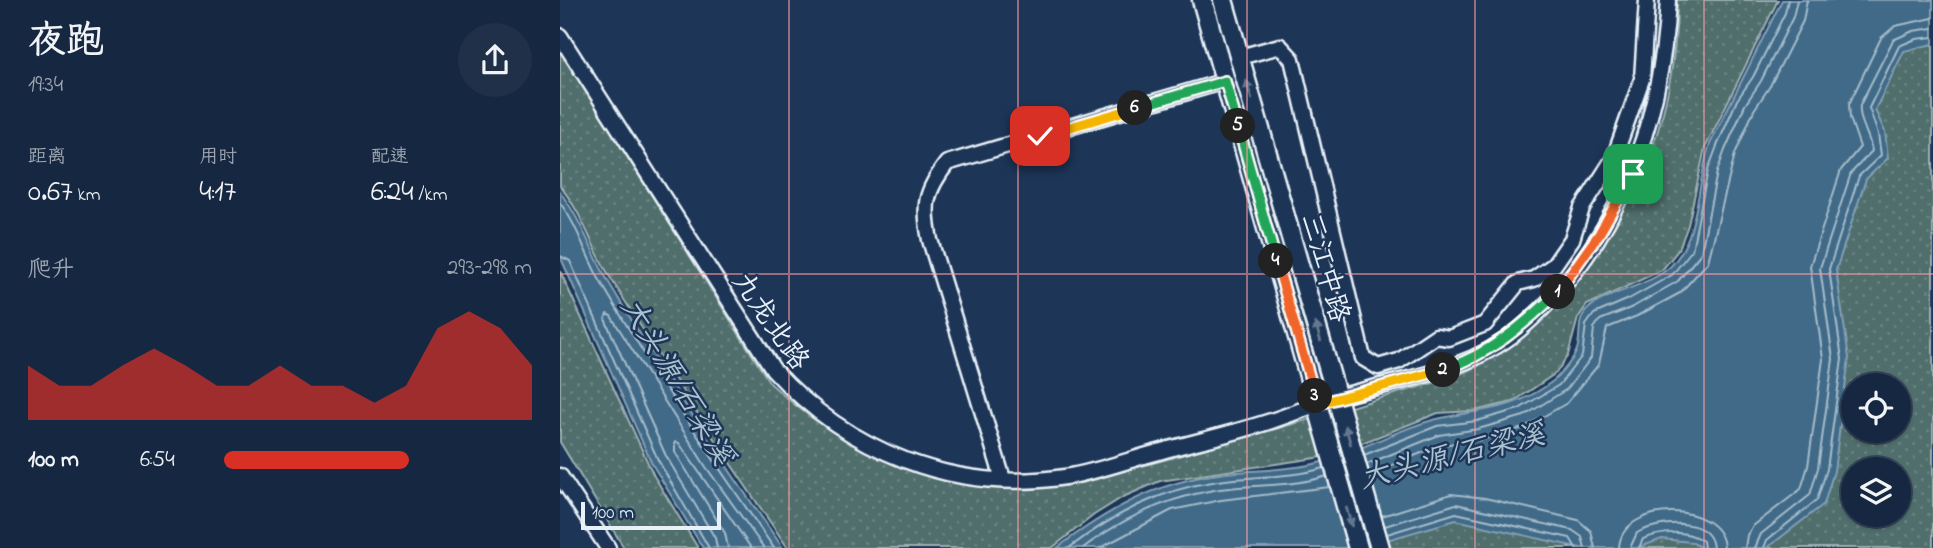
<!DOCTYPE html>
<html lang="zh">
<head>
<meta charset="utf-8">
<style>
	:root { --surface:#162841; --page:#1f3048; --text:#f1f3f6; --muted:#9ea6b1; --line:#35445a; --accent:#d93025 }
	body { margin:0; font-family:"Indie Flower","LXGW WenKai TC",sans-serif; background:var(--page); color:var(--text); height:100vh; display:flex; flex-direction:column; font-size:26px; white-space:nowrap }
	* { box-sizing:border-box; margin:0 }
	p { font-size:23px; color:var(--muted) }
	.icon { flex:none; width:38px; height:38px; fill:none; stroke:currentColor; stroke-width:2; stroke-linecap:round; stroke-linejoin:round }
	.map { position:relative; flex:1; overflow:hidden }
	.sheet { display:flex; flex-direction:column; background:var(--surface); width:560px }
	.sheet>* { flex:none }
	.fabs { position:absolute; left:1281px; top:373px; display:grid; gap:14px }
	.fabs a { display:grid; place-items:center; width:70px; height:70px; border-radius:50%; background:var(--surface); box-shadow:0 2px 5px #0004,0 0 0 2px var(--line); font-size:35px }
	.scale { position:absolute; left:21px; bottom:18px; width:140px; box-sizing:border-box; padding-left:7px; border:4px solid #e8f1f8; border-top:0; font-size:19px; line-height:24px; white-space:nowrap; color:#e8f1f8; -webkit-text-stroke:5px #1d3557; paint-order:stroke }
	.pin { position:absolute; display:grid; place-items:center; width:60px; height:60px; color:#fff; margin:-30px; border-radius:14px; box-shadow:0 4px 10px #0006 }
	.km { position:absolute; width:35px; height:35px; margin:-18px; border-radius:50%; background:#222; color:#fff; font-size:19px; line-height:35px; text-align:center }
	.round { display:grid; place-items:center; flex:none; width:74px; height:74px; border-radius:37px; background:var(--page) }
	.summary { display:flex; align-items:center; justify-content:space-between; height:119px; padding:0 28px }
	h1 { font-size:38px; font-weight:600; line-height:52px }
	.figures { display:grid; grid-template-columns:repeat(3,1fr); gap:10px; height:119px; padding:7px 28px }
	.figures div { display:grid; align-content:center }
	.figures b { font-size:30px; font-weight:600 }
	.figures small { font-size:19px; font-weight:400 }
	.figures p { font-size:19px }
	.chart { height:196px; padding:14px 28px }
	.chart p { display:flex; justify-content:space-between }
	.chart svg { width:100%; height:126px; margin-top:7px; fill:var(--accent); opacity:.7 }
	ul { padding:0 28px; list-style:none; font-size:23px }
	li { display:grid; grid-template-columns:112px 84px 1fr; align-items:center; height:52px }
	li i { height:18px; border-radius:9px; background:var(--accent) }
	main { display:flex; flex:1; min-height:0 }
	.map>svg:first-child { display:block }
	.park { fill:url(#park-dots); stroke:#9cb0b2; stroke-width:2; fill-rule:evenodd }
	.water { fill:#406a87; stroke:#83a0b4; stroke-width:2 }
	.lines { fill:none; stroke-linecap:round; stroke-linejoin:round }
	.shore { stroke:#a5bbcb; stroke-width:2 }
	.minor-casing { stroke:#e8f1f8; stroke-width:19 }
	.major-casing { stroke:#e8f1f8; stroke-width:23 }
	.minor { stroke:#1d3557; stroke-width:14 }
	.major { stroke:#1d3557; stroke-width:18 }
	.oneway { fill:#64778f }
	.split-1-casing { stroke:#fff; stroke-width:14 }
	.split-2-casing { stroke:#fff; stroke-width:14 }
	.split-3-casing { stroke:#fff; stroke-width:14 }
	.split-4-casing { stroke:#fff; stroke-width:14 }
	.split-5-casing { stroke:#fff; stroke-width:14 }
	.split-6-casing { stroke:#fff; stroke-width:14 }
	.split-7-casing { stroke:#fff; stroke-width:14 }
	.split-1 { stroke:#f0652b; stroke-width:9 }
	.split-2 { stroke:#22a559; stroke-width:9 }
	.split-3 { stroke:#f5b400; stroke-width:9 }
	.split-4 { stroke:#f0652b; stroke-width:9 }
	.split-5 { stroke:#22a559; stroke-width:9 }
	.split-6 { stroke:#22a559; stroke-width:9 }
	.split-7 { stroke:#f5b400; stroke-width:9 }
	.grid { fill:none; stroke:#ff9aa2; stroke-width:2; stroke-opacity:0.55 }
	.labels { text-anchor:middle; stroke-width:5; stroke-linejoin:round; paint-order:stroke }
	.street-label { font-size:28px; fill:#e8f1f8; stroke:#1d3557 }
	.water-label { font-size:30px; font-style:italic; fill:#adc2d0; stroke:#1d3557 }
</style>
</head>
<body>
<main>
<section class="sheet">
<div class="summary"><div><h1>夜跑</h1><p>19:34</p></div><a class="round"><svg class="icon" aria-label="share" viewBox="0 0 24 24"><path d="M12 15V3M7 8l5-5 5 5M5 13v7h14v-7"/></svg></a></div>
<div class="figures">
<div><p>距离</p><b>0.67<small> km</small></b></div>
<div><p>用时</p><b>4:17</b></div>
<div><p>配速</p><b>6:24<small> /km</small></b></div>
</div>
<div class="chart"><p><span>爬升</span>293–298 m</p>
<svg viewBox="0 0 160 44" preserveAspectRatio="none"><path d="M0 44V25L10 32L20 32L30 25L40 19L50 25L60 32L70 32L80 25L90 32L100 32L110 38L120 32L130 12L140 6L150 12L160 25V44z"/></svg>
</div>
<ul>
<li><b>100 m</b>6:54<i style="width:60%"></i></li>
</ul>
</section>
<div class="map">
<svg width="1373" height="548" viewBox="0 0 1373 548">
	<defs>
		<pattern id="park-dots" width="8" height="8" patternUnits="userSpaceOnUse" patternTransform="scale(1.75)"><rect width="8" height="8" fill="#506e6c"/><path d="M2 2h.1M6 6h.1" fill="none" stroke="#698382" stroke-width="1.8" stroke-linecap="round"/></pattern>
	</defs>
	<rect width="100%" height="100%" fill="#1d3557"/>
	<filter id="ink" filterUnits="userSpaceOnUse"><feTurbulence type="fractalNoise" baseFrequency=".0143" numOctaves="2"/><feDisplacementMap in="SourceGraphic" scale="14" xChannelSelector="R" yChannelSelector="G"/><feConvolveMatrix kernelMatrix="1 2 1 2 8 2 1 2 1" color-interpolation-filters="sRGB"/></filter>
	<g filter="url(#ink)">
		<path class="park" d="M1117 0H1218L1145 148 1128 225 1119 249 1102 270 1027 305 1018 318 1008 355 996 373 953 402 914 411 878 413 769 456 600 481 563 497 534 515 492 548H228C167 460 108 370 51 279 32 248 23 214 0 186V50L210 383C277 446 368 491 463 487 533 484 604 459 672 441 724 427 775 412 827 396 855 388 885 381 912 369 938 358 960 332 981 312 1072 223 1116 129 1117 0Z
			M1373 35V548H760L1270 270 1311 112 1341 46ZM1293 385H1339V430H1293ZM1293 469H1339V514H1293Z
			M0 271 94 476 138 548H64L0 442Z"/>
		<path class="water" d="M1222 0H1373V44L1344 51 1315 110 1325 132 1328 158 1306 179 1276 270 1289 358 1274 471 1264 504 1207 548H1142L1131 542 1102 539 1077 548H1021L896 520 799 548H497C546 511 596 482 659 474 690 470 723 471 754 464 796 454 832 431 873 420 919 408 952 413 993 381 1000 375 1012 361 1016 352 1023 337 1014 321 1029 308 1046 293 1084 287 1105 271 1140 245 1136 182 1150 144Z
			M0 192C21 219 31 251 48 281 102 372 162 461 223 548H143L92 464 0 256Z"/>
		<g class="lines">
			<path class="shore" d="M0 203C19 227 26 258 42 284 95 375 154 462 214 548
				M0 256 10 261 98 460 149 548
				M804 455 877 426 917 421 959 409 999 385 1022 356 1026 325 1034 314 1069 299 1112 275 1132 250 1148 170 1157 146 1177 100 1193 77 1225 13 1228 0
				M807 464 879 435 918 429 964 416 1007 389 1031 358 1034 328 1040 320 1073 307 1118 281 1141 253 1157 172 1165 150 1185 105 1201 81 1233 17 1237 0
				M810 474 881 445 920 440 963 428 1007 403 1039 364 1047 328 1077 316 1120 293 1148 262 1175 154 1194 110 1210 86 1243 21 1247 0
				M822 516 891 494 925 498 1018 520 1031 531 1035 548
				M825 526 896 504 1012 530 1022 537 1025 548
				M827 534 896 513 1010 538 1016 548
				M157 548 155 538 106 456 45 319 47 314 51 316 146 467 204 548
				M168 548 165 533 115 452V442L119 443 191 548
				M509 548C554 514 601 489 658 481 693 476 730 478 764 468
				M523 548C564 517 609 497 660 489 695 484 733 487 767 476
				M540 548 612 510 661 500 770 487
				M1059 548C1061 500 1162 500 1164 548
				M1070 548 1077 533C1096 522 1151 515 1153 548
				M1079 548 1083 539C1101 532 1125 529 1143 541L1144 548
				M1185 548 1187 535 1193 526 1241 489 1248 466 1263 359 1250 266 1281 170 1300 147 1290 118 1289 104 1321 38 1335 26 1373 18
				M1195 548 1201 534 1250 495 1258 468 1273 359 1260 268 1291 173 1312 151C1310 135 1298 121 1300 105L1333 40 1353 31 1373 28
				M1204 548 1207 540 1257 500 1267 469 1282 359 1269 269 1299 176 1321 155 1318 134 1309 108 1339 46 1356 39 1373 37"/>
			<g class="minor-casing">
				<path id="minor" d="M0 36 213 369C287 451 394 494 505 477 538 472 571 459 602 451 638 441 675 433 711 421 733 414 755 404 778 397 840 379 907 373 959 330 1056 248 1102 124 1108 0
					M680 57 720 46 732 59 803 358 818 367 839 361 876 336 889 338 925 324 958 283 974 279 994 265 1012 239 1022 208 1054 158 1082 79 1087 0
					M0 476 48 548
					M443 479 370 240C363 205 365 192 387 163L665 81"/>
			</g>
			<g class="major-casing">
				<path id="major" d="M642 0 798 548
					M663 0 820 548"/>
			</g>
			<use href="#minor" class="minor"/>
			<use href="#major" class="major"/>
		</g>
		<defs><path id="oneway-solid" d="M-6-.8H1V-3.2L6.5 0L1 3.2V.8H-6Z" transform="scale(1.75)"/></defs>
		<g class="oneway">
			<use href="#oneway-solid" transform="translate(689 90) rotate(-106)"/>
			<use href="#oneway-solid" transform="translate(758 332) rotate(-106)"/>
			<use href="#oneway-solid" transform="translate(788 435) rotate(-106)"/>
			<use href="#oneway-solid" transform="translate(789 517) rotate(74)"/>
		</g>
	</g>
	<g class="lines" filter="url(#ink)">
		<g class="split-1-casing">
			<path id="split-1" d="M998 292 1039 234 1073 174"/>
		</g>
		<g class="split-2-casing">
			<path id="split-2" d="M883 370C930 354 963 326 998 292"/>
		</g>
		<g class="split-3-casing">
			<path id="split-3" d="M755 396 757 404 883 370"/>
		</g>
		<g class="split-4-casing">
			<path id="split-4" d="M716 261 755 396"/>
		</g>
		<g class="split-5-casing">
			<path id="split-5" d="M678 126 716 261"/>
		</g>
		<g class="split-6-casing">
			<path id="split-6" d="M575 108 665 81 678 126"/>
		</g>
		<g class="split-7-casing">
			<path id="split-7" d="M480 136 575 108"/>
		</g>
		<use href="#split-1" class="split-1"/>
		<use href="#split-2" class="split-2"/>
		<use href="#split-3" class="split-3"/>
		<use href="#split-4" class="split-4"/>
		<use href="#split-5" class="split-5"/>
		<use href="#split-6" class="split-6"/>
		<use href="#split-7" class="split-7"/>
	</g>
	<path class="grid" d="M229 0V548M458 0V548M687 0V548M915 0V548M1144 0V548M0 274H1373"/>
	<g class="labels">
		<g class="street-label">
			<text transform="translate(767 267) rotate(74)" y="10">三江中路</text>
			<text transform="translate(212 320) rotate(55)" y="10">九龙北路</text>
		</g>
		<g class="water-label">
			<text transform="translate(118 381) rotate(59)" y="10">大头源/石梁溪</text>
			<text transform="translate(892 455) rotate(-14)" y="10">大头源/石梁溪</text>
		</g>
	</g>
</svg>
<div class="fabs">
<a><svg class="icon" aria-label="locate" viewBox="0 0 24 24"><circle cx="12" cy="12" r="6"/><path d="M12 2v4M12 18v4M2 12h4M18 12h4"/></svg></a>
<a><svg class="icon" aria-label="layers" viewBox="0 0 24 24"><path d="M12 4l9 5-9 5-9-5zM3 14l9 5 9-5"/></svg></a>
</div>
<div class="scale">100 m</div>
<div class="pin" style="left:1073px;top:174px;background:#1e9e55"><svg class="icon" aria-label="arrive" viewBox="0 0 24 24"><path d="M6 21V4h12l-3 4 3 4H6"/></svg></div>
<div class="pin" style="left:480px;top:136px;background:#d93025"><svg class="icon" aria-label="check" viewBox="0 0 24 24"><path d="M5 12l5 5 9-10"/></svg></div>
<b class="km" style="left:998px;top:292px">1</b>
<b class="km" style="left:883px;top:370px">2</b>
<b class="km" style="left:755px;top:396px">3</b>
<b class="km" style="left:716px;top:261px">4</b>
<b class="km" style="left:678px;top:126px">5</b>
<b class="km" style="left:575px;top:108px">6</b>
</div>
</main>
</body>
</html>
